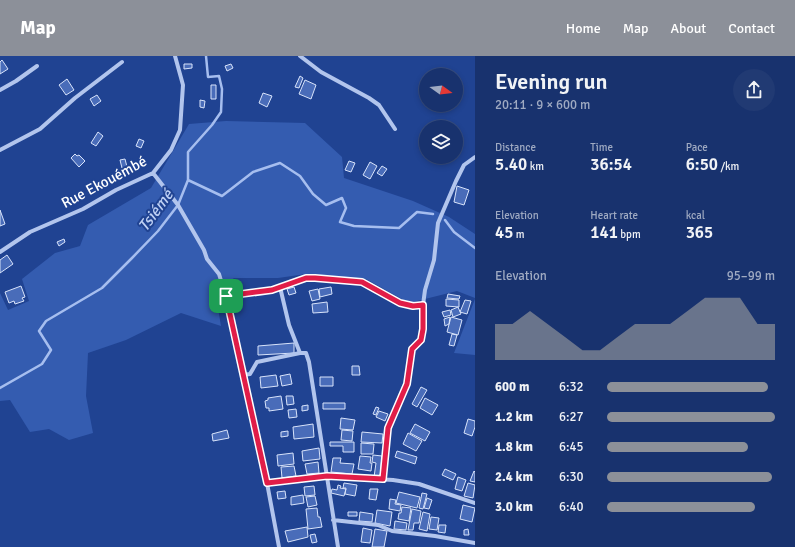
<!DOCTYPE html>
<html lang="en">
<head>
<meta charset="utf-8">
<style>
	:root { --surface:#18326e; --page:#213a73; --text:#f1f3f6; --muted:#9faac2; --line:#364d81; --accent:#8c9099 }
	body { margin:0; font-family:Signika,sans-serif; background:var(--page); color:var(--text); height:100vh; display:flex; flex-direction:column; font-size:15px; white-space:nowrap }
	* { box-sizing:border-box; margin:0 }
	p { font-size:13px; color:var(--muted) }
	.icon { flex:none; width:22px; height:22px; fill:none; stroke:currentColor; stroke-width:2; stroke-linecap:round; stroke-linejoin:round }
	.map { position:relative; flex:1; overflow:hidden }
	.drawer { display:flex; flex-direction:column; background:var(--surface); width:320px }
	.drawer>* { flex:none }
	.needle { width:26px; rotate:105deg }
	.fabs { position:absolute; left:419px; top:12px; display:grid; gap:8px }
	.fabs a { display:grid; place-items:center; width:44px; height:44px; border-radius:50%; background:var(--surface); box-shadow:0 2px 6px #0003,0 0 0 1px var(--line); font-size:20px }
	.pin { position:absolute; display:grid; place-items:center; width:34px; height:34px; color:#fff; margin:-17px; border-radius:8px; box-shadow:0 2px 6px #0006 }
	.round { display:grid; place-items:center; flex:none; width:42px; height:42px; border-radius:21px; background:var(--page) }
	.overview { display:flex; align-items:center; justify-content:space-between; height:68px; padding:0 20px }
	h1 { font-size:22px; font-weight:600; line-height:30px }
	.stats { display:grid; grid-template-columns:repeat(3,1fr); gap:6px; height:68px; padding:4px 20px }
	.stats div { display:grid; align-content:center }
	.stats b { font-size:17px; font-weight:600 }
	.stats small { font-size:11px; font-weight:400 }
	.stats p { font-size:11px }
	.chart { height:112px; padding:8px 20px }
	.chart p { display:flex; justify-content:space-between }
	.chart svg { width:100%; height:72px; margin-top:4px; fill:var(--accent); opacity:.7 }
	ul { padding:0 20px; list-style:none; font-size:13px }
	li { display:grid; grid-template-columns:64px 48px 1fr; align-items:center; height:30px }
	li i { height:10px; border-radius:5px; background:var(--accent) }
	header { display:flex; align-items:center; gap:24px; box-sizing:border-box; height:56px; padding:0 20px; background:var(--accent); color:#fff }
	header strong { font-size:19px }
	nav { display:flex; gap:22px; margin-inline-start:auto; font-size:14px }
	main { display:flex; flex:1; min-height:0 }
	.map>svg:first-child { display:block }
	.green { fill:#345cb0 }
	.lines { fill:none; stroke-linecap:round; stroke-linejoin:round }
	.stream { stroke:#a6beef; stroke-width:2.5 }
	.building { fill:#496cb9; stroke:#d8e3fa }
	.street { stroke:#b2c5ed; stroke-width:4 }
	.route-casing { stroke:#fff; stroke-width:8 }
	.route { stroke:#e11d48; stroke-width:5 }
	.labels { text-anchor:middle; stroke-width:4; stroke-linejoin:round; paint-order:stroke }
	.street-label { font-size:15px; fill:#fff; stroke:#204392 }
	.water-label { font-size:16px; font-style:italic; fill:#bed0f4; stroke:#204392 }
</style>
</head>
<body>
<header>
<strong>Map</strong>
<nav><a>Home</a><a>Map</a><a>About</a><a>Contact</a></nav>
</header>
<main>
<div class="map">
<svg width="475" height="491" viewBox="0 0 475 491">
	<rect width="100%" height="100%" fill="#204392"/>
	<path class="green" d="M226 65 305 67 342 101 344 122 413 145 449 161 475 178V242L457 235 409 247 366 223 306 218 278 222H234L215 235 221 270 181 257 126 284 88 297 86 340 93 377 69 384 49 373 30 376 10 344 0 345V237L8 254 29 245 22 223 55 197 80 190 88 169 151 132 189 68Z
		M475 243V299L454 297Z"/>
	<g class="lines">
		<path class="stream" d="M188 124V96L212 69 221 56 222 33 219 20 208 21 206 0
			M445 164 454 176 475 192
			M0 332 42 308 51 294 39 275 46 265 102 232 132 202 158 175 178 149 188 124 222 140 253 116 280 107 300 120 313 138 326 149 342 142 346 152 340 166 354 170 399 172 417 156 433 158"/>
	</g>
	<path class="building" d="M2 4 8 13 0 18V6Z
		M184 8H192V12L184 13Z
		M231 8 233 12 227 15 225 10Z
		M300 20 303 22 299 32 295 31Z
		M67 23 74 34 66 39 59 29Z
		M305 24 316 29 311 43 299 38Z
		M211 29H216V43H211Z
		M263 37 272 40 267 51 259 47Z
		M97 39 101 45 94 50 90 43Z
		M200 44 205 45 204 52 200 51Z
		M98 76 103 80 96 90 91 87Z
		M139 83 144 85 141 92 136 90Z
		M75 98 77 100 79 99 85 105 79 111 71 102Z
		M125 103 127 111 122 112 120 104Z
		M349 105 355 107 351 116 345 114Z
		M370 106 377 110 370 123 363 119Z
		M382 110 387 113 382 120 377 117Z
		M457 130 469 134 464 149 454 146Z
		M0 154 5 168 0 170Z
		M64 183 65 186 59 190 57 186Z
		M7 199 13 208 0 217V204Z
		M21 230 25 241 22 242 24 245 15 248 14 245 9 247 5 236Z
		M294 231 296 237 289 239 287 233Z
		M331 231 332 238 320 241 319 233Z
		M318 233 320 243 312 245 309 235Z
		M448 238 460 240 459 243 447 242Z
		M446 243 459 244V251L446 250Z
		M465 244 471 245 467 258 460 256Z
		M327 246 328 256 313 257 312 248Z
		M458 251 461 258 453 261 451 254Z
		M450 254 451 259 444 261 442 256Z
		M450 261 449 268 445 270 444 263Z
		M451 261 462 264 458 279 447 276Z
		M452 278 457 279 454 290 449 289Z
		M294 287V297L258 299V290Z
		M352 310H359L360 319H352Z
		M290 318 292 328 282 330 280 320Z
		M276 319 278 330 261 332 260 321Z
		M320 321H333V330H320Z
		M421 331 427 334 417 351 412 348Z
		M281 340 283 353 269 355V352H266L265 345 268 344V342Z
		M286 340H293L294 348 287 349Z
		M425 342 438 349 432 359 420 352Z
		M323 347H345V353H323Z
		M308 349V354L302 355V350Z
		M376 351 379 352 376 359 373 358Z
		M296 353 297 361 289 362 288 354Z
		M379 355 388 358 385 365 376 361Z
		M341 362 355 364 353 374 340 373Z
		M468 363 475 365V371L472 380 464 377Z
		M313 368 314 381 294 383 293 371Z
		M415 368 430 376 425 385 410 377Z
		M227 374 229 382 213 385 212 378Z
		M342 374 353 375 352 385 341 384Z
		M288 375V380L281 381V376Z
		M362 376 383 378 382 387 361 386Z
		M408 377 422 385 416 395 403 388Z
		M330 386H354V396H343V390H330Z
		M361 387 374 388 373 398H361Z
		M319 392 320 403 303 405 302 395Z
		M397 395 417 401 415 408 395 401Z
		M293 397 294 408 278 410 277 399Z
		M373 399 382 400 380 422 374 421 376 407 372 406Z
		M360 400 371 401 370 407H372L371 415 358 413Z
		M333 402H341L340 407 354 408 352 418 331 416Z
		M318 406 319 417 307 418 305 408Z
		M294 410 296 420 282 422 281 411Z
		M445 413 456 418 453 424 442 419Z
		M474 415 475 416V426L470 425Z
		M458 421 466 424 462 435 455 433Z
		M344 427 357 429 355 440 345 438 346 432H343Z
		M468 427 475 429 473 442 464 440Z
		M338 429 341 430 340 432 346 433 344 440 331 437 332 433 337 434Z
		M314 430 315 439 305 440 304 431Z
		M370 433H378L376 444 369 443Z
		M285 435 286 442 278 443 277 436Z
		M399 436 420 441 417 452 396 447Z
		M422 437 427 438 423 453 419 452Z
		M303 439 304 447 291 449V441Z
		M315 440 317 449 308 451 306 441Z
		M427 442 432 444 429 453 424 452Z
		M390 443 396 444 395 448 401 449 400 455 389 453Z
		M463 449 475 452 472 466 460 463Z
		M402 451 411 452 409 465 398 463 399 457H401Z
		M317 452 318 461H320L322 471 308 473 306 453Z
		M412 453 421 455 419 467H414L413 474H408Z
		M377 454 392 456 390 470 375 467Z
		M348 456H357V460H348Z
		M360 456 373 458 372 466 359 465Z
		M423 456 430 458 427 475 419 473Z
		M431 461 439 462 437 474 429 473Z
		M395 465 407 467 406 474 394 473Z
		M439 469H446L445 477 438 476Z
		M307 471 308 481 288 486 285 475Z
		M363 472 372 474 370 487 361 486Z
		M375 473 387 475 384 491H372Z
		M468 473 469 479H464V474Z
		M315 478 317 486 312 487 310 479Z"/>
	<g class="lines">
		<path class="street" d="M300 0 321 16 369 42 379 49 395 73
			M0 34 16 25 37 10
			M0 94 40 73 75 42 122 6
			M153 117 178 149 204 194 207 203 219 218 223 231 267 427 279 491
			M0 196 30 176 83 153 116 134 153 117 171 94 180 74 183 29 175 0
			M280 231 289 269 300 297H306L309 306 338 491
			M226 240 272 234 306 222H315L362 226 400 247 413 251 423 249
			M243 319 250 318 257 306 300 297
			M383 423 388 372 407 328 412 293 421 284 423 273V249L425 234 434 204 438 167 456 125 464 109 475 101
			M267 427 327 420 393 424 419 428 475 447
			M333 464 378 469 392 475 435 480 475 487"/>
	</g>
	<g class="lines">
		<g class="route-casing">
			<path id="route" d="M306 222H315L362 226 400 247 413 250 423 249V273L421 284 412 293 407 328 388 372 383 423 327 420 267 427 226 240 272 234Z"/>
		</g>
		<use href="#route" class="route"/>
	</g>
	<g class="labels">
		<g class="street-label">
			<text transform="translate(104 126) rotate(-28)" y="5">Rue Ekouémbé</text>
		</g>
		<g class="water-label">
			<text transform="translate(155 154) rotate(-54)" y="6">Tsiémé</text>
		</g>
	</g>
</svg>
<div class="fabs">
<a><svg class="needle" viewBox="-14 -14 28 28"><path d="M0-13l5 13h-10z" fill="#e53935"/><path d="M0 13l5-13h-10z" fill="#9faac2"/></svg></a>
<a><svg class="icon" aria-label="layers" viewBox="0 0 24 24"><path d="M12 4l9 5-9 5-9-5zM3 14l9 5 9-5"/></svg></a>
</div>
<div class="pin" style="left:226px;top:240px;background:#1e9e55"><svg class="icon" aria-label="arrive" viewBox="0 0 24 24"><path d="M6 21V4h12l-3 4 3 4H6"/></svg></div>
</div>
<section class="drawer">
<div class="overview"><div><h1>Evening run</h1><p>20:11 · 9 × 600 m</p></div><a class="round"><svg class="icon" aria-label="share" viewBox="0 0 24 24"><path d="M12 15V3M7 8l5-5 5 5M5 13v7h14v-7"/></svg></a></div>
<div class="stats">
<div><p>Distance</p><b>5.40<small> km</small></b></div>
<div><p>Time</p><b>36:54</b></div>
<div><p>Pace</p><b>6:50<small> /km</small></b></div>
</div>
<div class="stats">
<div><p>Elevation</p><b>45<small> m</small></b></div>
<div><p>Heart rate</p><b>141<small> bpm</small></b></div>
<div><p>kcal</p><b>365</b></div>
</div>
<div class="chart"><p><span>Elevation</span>95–99 m</p>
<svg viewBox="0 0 160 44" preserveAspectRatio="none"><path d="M0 44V22L10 22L20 14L30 22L40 30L50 38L60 38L70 30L80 22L90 22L100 22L110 14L120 6L130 6L140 6L150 22L160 22V44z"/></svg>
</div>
<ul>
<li><b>600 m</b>6:32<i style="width:96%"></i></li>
<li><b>1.2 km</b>6:27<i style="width:100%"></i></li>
<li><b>1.8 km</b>6:45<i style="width:84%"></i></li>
<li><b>2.4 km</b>6:30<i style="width:98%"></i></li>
<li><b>3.0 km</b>6:40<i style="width:88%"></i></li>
</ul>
</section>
</main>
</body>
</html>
